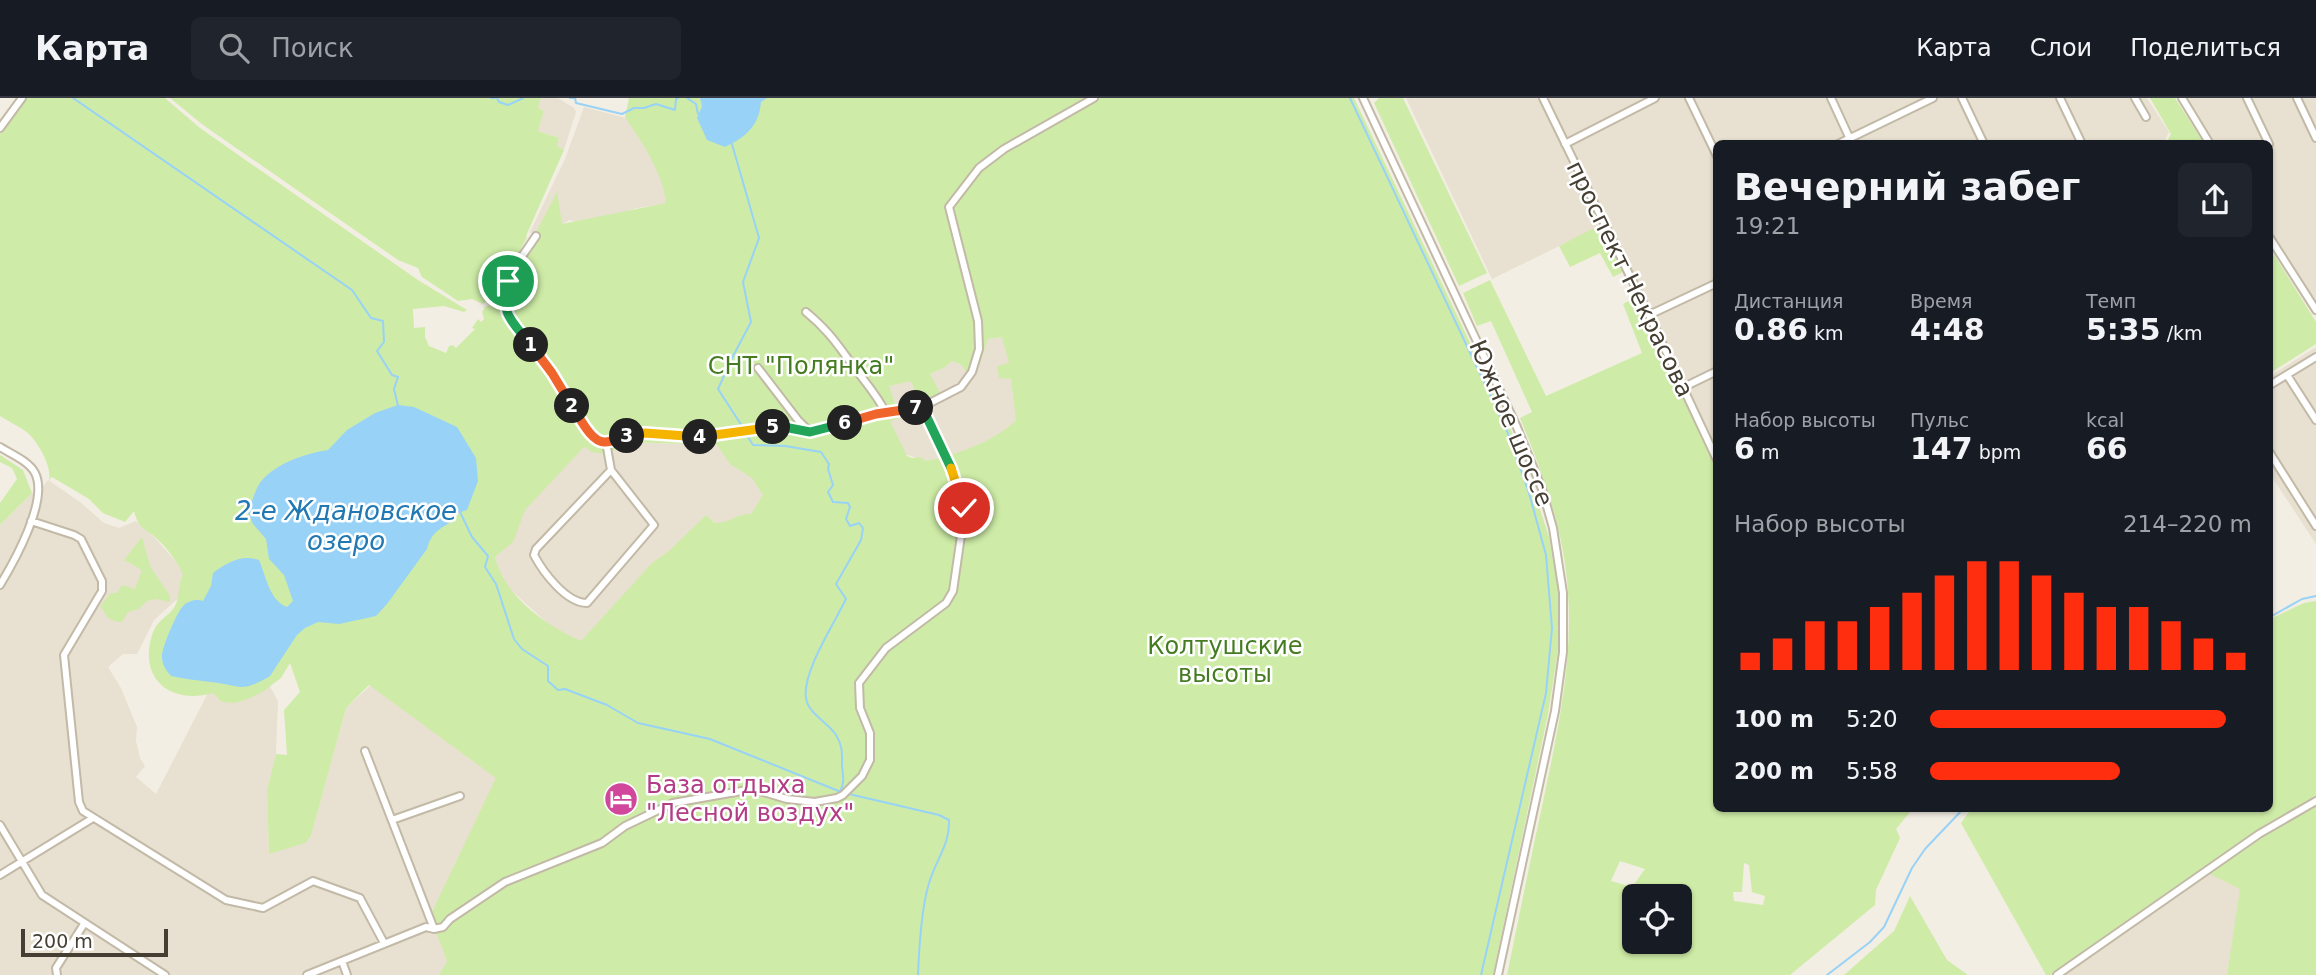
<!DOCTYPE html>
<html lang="ru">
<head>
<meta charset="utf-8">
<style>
	:root { --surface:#171b24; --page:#20242c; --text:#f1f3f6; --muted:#9ea1a6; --line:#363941; --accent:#ff2e0e }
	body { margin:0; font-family:"DejaVu Sans",sans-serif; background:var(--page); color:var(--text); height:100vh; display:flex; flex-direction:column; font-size:26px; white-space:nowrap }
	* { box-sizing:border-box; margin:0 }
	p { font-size:23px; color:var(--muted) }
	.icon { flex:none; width:38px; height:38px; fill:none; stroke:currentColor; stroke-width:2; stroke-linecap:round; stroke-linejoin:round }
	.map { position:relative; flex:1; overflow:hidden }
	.details { position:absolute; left:1713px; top:42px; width:560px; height:672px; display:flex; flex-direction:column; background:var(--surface); border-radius:10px; box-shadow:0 2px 5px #0004 }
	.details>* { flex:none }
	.fabs { position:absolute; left:1622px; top:786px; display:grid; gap:14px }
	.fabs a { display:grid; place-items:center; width:70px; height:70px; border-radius:10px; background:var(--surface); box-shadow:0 2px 5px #0004; font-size:35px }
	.scale { position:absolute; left:21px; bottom:18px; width:147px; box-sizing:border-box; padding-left:7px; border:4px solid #453e32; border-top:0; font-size:19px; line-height:24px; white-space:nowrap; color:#453e32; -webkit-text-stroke:5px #fff; paint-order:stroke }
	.pin { position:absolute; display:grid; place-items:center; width:60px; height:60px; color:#fff; margin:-30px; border:4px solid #fff; border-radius:50%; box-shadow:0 2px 7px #0007 }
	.km { position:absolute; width:35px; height:35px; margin:-18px; border-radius:50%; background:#222; color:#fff; font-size:19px; line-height:35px; text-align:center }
	.round { display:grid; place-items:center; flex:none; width:74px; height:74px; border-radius:10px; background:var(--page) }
	.summary { display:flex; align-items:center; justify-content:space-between; height:119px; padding:0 21px }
	h1 { font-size:38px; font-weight:700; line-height:52px }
	.figures { display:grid; grid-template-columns:repeat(3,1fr); gap:10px; height:119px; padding:7px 21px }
	.figures div { display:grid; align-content:center }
	.figures b { font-size:30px; font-weight:700 }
	.figures small { font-size:19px; font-weight:400 }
	.figures p { font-size:19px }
	.chart { height:196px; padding:14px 21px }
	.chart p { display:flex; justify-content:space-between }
	.chart svg { width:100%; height:126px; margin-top:7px; stroke:var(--accent); stroke-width:6 }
	ul { padding:0 21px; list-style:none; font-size:23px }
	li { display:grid; grid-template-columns:112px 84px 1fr; align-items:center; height:52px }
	li i { height:18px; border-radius:9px; background:var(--accent) }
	header { display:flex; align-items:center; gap:42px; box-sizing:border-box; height:98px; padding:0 35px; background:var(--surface); border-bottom:2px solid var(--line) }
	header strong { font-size:33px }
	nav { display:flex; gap:38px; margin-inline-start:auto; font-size:24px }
	.search { width:490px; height:63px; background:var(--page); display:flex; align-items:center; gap:18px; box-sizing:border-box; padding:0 24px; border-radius:10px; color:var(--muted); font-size:26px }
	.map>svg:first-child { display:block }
	.residential { fill:#e8e0d0 }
	.green { fill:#ceeca7; fill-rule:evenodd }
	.water { fill:#98d2f7 }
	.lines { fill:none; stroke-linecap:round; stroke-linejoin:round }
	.stream { stroke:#98d2f7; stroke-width:2 }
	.minor-casing { stroke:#c2b9a7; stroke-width:10 }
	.minor { stroke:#fff; stroke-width:6 }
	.split-1-casing { stroke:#fff; stroke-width:14 }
	.split-2-casing { stroke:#fff; stroke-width:14 }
	.split-3-casing { stroke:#fff; stroke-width:14 }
	.split-4-casing { stroke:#fff; stroke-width:14 }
	.split-5-casing { stroke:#fff; stroke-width:14 }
	.split-6-casing { stroke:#fff; stroke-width:14 }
	.split-7-casing { stroke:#fff; stroke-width:14 }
	.split-8-casing { stroke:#fff; stroke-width:14 }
	.split-9-casing { stroke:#fff; stroke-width:14 }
	.split-1 { stroke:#22a559; stroke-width:9 }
	.split-2 { stroke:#f0652b; stroke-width:9 }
	.split-3 { stroke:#f0652b; stroke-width:9 }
	.split-4 { stroke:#f5b400; stroke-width:9 }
	.split-5 { stroke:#f5b400; stroke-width:9 }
	.split-6 { stroke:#22a559; stroke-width:9 }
	.split-7 { stroke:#f0652b; stroke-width:9 }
	.split-8 { stroke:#22a559; stroke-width:9 }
	.split-9 { stroke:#f5b400; stroke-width:9 }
	.labels { text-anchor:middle; stroke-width:5; stroke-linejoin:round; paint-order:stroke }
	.street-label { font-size:24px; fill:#453e32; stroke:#fff }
	.park-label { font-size:24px; fill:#457c21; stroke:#fff }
	.hotel-label { font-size:24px; fill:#b23c85; stroke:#fff; text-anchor:start }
	.water-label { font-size:26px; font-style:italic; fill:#2178b2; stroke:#fff }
</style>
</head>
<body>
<header>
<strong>Карта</strong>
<div class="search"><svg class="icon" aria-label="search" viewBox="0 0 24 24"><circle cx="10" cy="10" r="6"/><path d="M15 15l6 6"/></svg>Поиск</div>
<nav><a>Карта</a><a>Слои</a><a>Поделиться</a></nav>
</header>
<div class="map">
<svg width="2316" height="877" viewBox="0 0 2316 877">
	<rect width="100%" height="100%" fill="#f3eee3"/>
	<path class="residential" d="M541 0H558L574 10 576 14 564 52 557 48 559 40 538 33 544 13 538 10Z
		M1406 0H2147L2169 34 2163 46H1717V369L1600 128 1492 181Z
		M2188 0H2316V209L2270 135V46L2213 45Z
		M584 9 626 20 637 28 669 90 670 105 637 110 585 126 569 122 541 141 530 134 565 61Z
		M1002 239 1011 266 1007 280 1021 286 1030 296 1011 331 973 355 926 363 896 353 883 325 897 310 888 288 911 282 940 297 930 276 944 270 952 263 962 267 967 276 979 269 988 241Z
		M2316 249V446L2270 376V278Z
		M628 344 731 348 770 392 759 417 720 429 706 417 575 550 503 485 495 460 499 426 561 352 586 349 610 354Z
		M48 382 80 404 104 425 119 430 136 423 154 439 195 485 154 522 137 556H123L108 569 121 590 137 629 136 643 140 660 145 668 136 679 156 696 212 587 268 585 278 603 276 656 267 692 269 756 311 738 346 610 370 588 401 601 502 679 432 814 431 827 442 843 447 865 439 877H0V427L32 395 35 398Z
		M2207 774 2241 791 2227 877H2062Z"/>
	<path class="green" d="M27 0H165L200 30 247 63 418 182 467 212 464 214 444 208 413 211 414 230 425 229V239L429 248 446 255 449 248 453 247 456 250 475 231 472 230 478 221 481 224 484 221 482 214 485 209 498 204 501 192 531 144 557 94 562 126 666 105C663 75 642 44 625 19L629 0H1354L1510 329 1535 396 1549 439 1558 492V552L1548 616 1493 877H439L447 864C443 847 431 830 432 814L496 680 369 587 346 610 311 738 305 745 269 756 267 692 276 656 287 657 284 612 300 594 290 565 281 580 264 593 248 601 235 605 222 604 213 595C172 607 138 582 152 537 158 520 168 520 175 508 180 499 178 487 183 476 177 463 167 450 155 439 143 429 139 431 134 413L125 424 103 415 89 401 52 379 49 382C52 369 39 346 29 336 21 329 9 324 0 318V36ZM1002 239 1009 265 997 268 999 280 1011 281 1016 322C998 342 952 359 926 363L920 359 912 360 907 358 890 323 900 320 889 288 911 283 920 305 941 297 930 276 944 270 952 263 962 267 967 276 979 269 988 241ZM628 344 717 347 730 366 752 380 763 397 751 416C737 415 731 425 715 425L706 417 669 453 652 465 581 543C545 527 505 499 495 459L513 444 525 412 583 350 586 349 591 354 607 356Z
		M170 0H541L538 10 544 13 538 33 559 40 557 48 564 52 526 138 527 139 495 200 491 199 483 206 472 201 458 203 422 179 418 170 398 162 203 27Z
		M1379 0H1403L1487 175 1459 188 1374 5Z
		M2150 0H2175L2204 45H2166L2171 36Z
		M1600 127 1623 174 1613 179 1600 155 1570 169 1559 148Z
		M2270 150 2316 224V246L2270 275Z
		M1490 182 1546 298 1642 255 1623 206 1636 199 1717 369V710L1920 711 1910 714 1896 731 1900 740 1876 792 1875 807 1790 877H1507C1519 818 1531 759 1544 699 1558 632 1573 563 1568 494 1564 432 1543 376 1520 320L1532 314 1491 223 1477 228 1463 195ZM1620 763 1645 771 1632 789 1611 783ZM1744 765 1749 767 1752 794 1765 798 1763 807 1734 803 1733 794H1742ZM1634 798H1680V844H1634Z
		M0 357 23 372 32 395 0 427V405L17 381 12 370 0 364Z
		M142 439 150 468 170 498V504L156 501 147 503 139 511 128 514 122 524C106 523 108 518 100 508L111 495H117L122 487 135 491 142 472 124 462Z
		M2316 503V877H2227L2240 791 2202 772 2053 877H2046L1961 725 1972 710H2270V521L2304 505Z
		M1910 798 1947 862 1968 877H1844L1894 833Z"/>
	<path class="water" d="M700 0H767L761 4C759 28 746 39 725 49L707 42 697 20 702 8Z
		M398 307 414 309 457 329 476 360 478 383 467 412 454 416 453 423C439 431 431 435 427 451L387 506 376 518 339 526 318 524 305 530 297 537 270 578C240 596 240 587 211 584 197 582 184 581 171 578 166 572 162 567 162 559 161 551 177 514 183 508 189 502 198 501 203 503L211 488 213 475C227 465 241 456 259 462 266 478 269 502 287 509L293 503 284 477 269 461 266 441 253 426 248 415C251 406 254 396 258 388 270 367 306 355 328 352L347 332 375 315Z"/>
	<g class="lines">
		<path class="stream" d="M73 0 352 192 371 220 383 223 384 244 377 253 392 277 398 279 394 291 398 308
			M491 0H497L499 4 508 7 523 0
			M570 0H575L576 5 622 16 634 10H644L656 6 675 12 676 1 678 0
			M687 0 696 6 698 16
			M1350 0 1507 333 1529 395 1546 457 1552 530 1546 595 1481 877
			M732 46 759 140 743 184 751 224 732 260 718 291 742 328
			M746 336 753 347 785 348 821 354 829 366 828 371 833 387 828 394 833 404 848 405 850 409 846 421 850 428 859 425 863 430 861 442 836 486 846 501C834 526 802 574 806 600 808 616 829 625 836 637 843 648 842 656 842 668 843 679 845 683 840 694
			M460 414 472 439 488 458 485 469 496 486 514 541 522 551 548 568V583L558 592 565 591 607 607 638 625 710 641 841 694
			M2270 519 2302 501 2316 498
			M849 696 939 717 949 722C950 745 938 759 931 779 922 803 919 851 918 877
			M1827 877 1870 844 1884 829 1912 770 1925 751 1964 710"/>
		<g class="minor-casing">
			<path id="minor" d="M1363 0 1516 327 1542 391 1553 430 1563 495V554L1555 613 1498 877
				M1543 0 1649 217 1717 362
				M1689 0 1717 58
				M1831 0 1849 39
				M1962 0 1984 46
				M2060 0 2082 46
				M2135 0 2146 19
				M2182 0 2210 46
				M2247 0 2269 46
				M2297 0 2316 40
				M0 30 22 0
				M1565 46 1655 0
				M1838 46 1933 0
				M536 138C523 158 499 185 504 210L552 275 560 291 588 332 599 343 606 344 645 335 702 339 779 328 810 334 876 316 922 309 961 289 972 274 979 251 978 223 949 109 979 70 1004 51 1094 0
				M2270 140 2316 212
				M806 214C829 233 837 246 854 269 865 284 877 297 886 315
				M1649 217 1717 185
				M758 270 798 322 809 333
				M2287 277 2316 322
				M2270 287 2316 259
				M1682 290 1717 273
				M606 344 611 372 536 451 534 457C543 474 566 505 587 505L654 427 611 372
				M0 349C11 356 29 363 35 375 49 402 14 464 0 487
				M2270 355 2316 428
				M31 423 74 437 81 441 102 483V493L64 557 79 704 83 713 226 802 263 810 313 783 360 800 384 845
				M365 653 434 831
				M392 722 460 698
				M0 727 42 797 165 877
				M0 777 93 720
				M342 863 347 877
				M57 877 56 870 84 826
				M307 877 426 829 434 831 443 829 450 821 505 784 602 745 625 728 673 705 753 691 787 701 815 704 837 700 843 697 862 678 870 662V635L860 610 859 585 886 550 946 505 953 493 965 410 954 378 922 309
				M2057 877 2259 736 2316 703"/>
		</g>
		<use href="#minor" class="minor"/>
	</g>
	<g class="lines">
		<g class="split-1-casing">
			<path id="split-1" d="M508 183C499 216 512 223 531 247"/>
		</g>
		<g class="split-2-casing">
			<path id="split-2" d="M531 247 552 275 572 308"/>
		</g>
		<g class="split-3-casing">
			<path id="split-3" d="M572 308C579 318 591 345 605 344 612 344 620 340 627 338"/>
		</g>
		<g class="split-4-casing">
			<path id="split-4" d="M627 338 645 335 700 339"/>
		</g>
		<g class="split-5-casing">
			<path id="split-5" d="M700 339 773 329"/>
		</g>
		<g class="split-6-casing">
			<path id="split-6" d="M773 329 779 328 810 334 845 325"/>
		</g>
		<g class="split-7-casing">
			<path id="split-7" d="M845 325 876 316 916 310"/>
		</g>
		<g class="split-8-casing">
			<path id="split-8" d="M916 310 922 309 951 370"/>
		</g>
		<g class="split-9-casing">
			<path id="split-9" d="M951 370 964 410"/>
		</g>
		<use href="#split-1" class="split-1"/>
		<use href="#split-2" class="split-2"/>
		<use href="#split-3" class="split-3"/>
		<use href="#split-4" class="split-4"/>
		<use href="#split-5" class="split-5"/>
		<use href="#split-6" class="split-6"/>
		<use href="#split-7" class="split-7"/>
		<use href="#split-8" class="split-8"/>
		<use href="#split-9" class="split-9"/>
	</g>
	<defs>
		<g id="hotel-disc" transform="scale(1.75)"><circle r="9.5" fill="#d1479c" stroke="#fff"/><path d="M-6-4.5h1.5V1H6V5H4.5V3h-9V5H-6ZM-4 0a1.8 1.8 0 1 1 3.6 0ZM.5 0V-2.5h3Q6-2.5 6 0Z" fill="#fff"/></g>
	</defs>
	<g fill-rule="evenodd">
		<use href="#hotel-disc" x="621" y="701"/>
	</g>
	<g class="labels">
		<g class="street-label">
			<text transform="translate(1630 181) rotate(64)" y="8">проспект Некрасова</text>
			<text transform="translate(1511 325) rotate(67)" y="8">Южное шоссе</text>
		</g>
		<g class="park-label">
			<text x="801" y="276">СНТ "Полянка"</text>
			<text x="1225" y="556">Колтушские<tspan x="1225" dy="28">высоты</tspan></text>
		</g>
		<g class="hotel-label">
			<text x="646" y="695">База отдыха<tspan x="646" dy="28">"Лесной воздух"</tspan></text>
		</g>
		<g class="water-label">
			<text x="346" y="422">2-е Ждановское<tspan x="346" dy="30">озеро</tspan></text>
		</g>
	</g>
</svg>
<div class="fabs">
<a><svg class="icon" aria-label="locate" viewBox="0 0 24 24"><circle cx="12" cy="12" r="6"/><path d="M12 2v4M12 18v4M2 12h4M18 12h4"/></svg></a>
</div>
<div class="scale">200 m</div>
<div class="pin" style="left:508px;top:183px;background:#1e9e55"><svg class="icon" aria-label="arrive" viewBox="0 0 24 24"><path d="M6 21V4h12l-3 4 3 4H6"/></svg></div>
<div class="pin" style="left:964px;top:410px;background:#d93025"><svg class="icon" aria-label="check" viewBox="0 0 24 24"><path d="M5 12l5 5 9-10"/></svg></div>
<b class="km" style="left:531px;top:247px">1</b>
<b class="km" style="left:572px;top:308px">2</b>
<b class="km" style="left:627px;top:338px">3</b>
<b class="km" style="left:700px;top:339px">4</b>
<b class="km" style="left:773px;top:329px">5</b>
<b class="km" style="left:845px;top:325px">6</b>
<b class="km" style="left:916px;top:310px">7</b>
<section class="details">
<div class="summary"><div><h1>Вечерний забег</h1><p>19:21</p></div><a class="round"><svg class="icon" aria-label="share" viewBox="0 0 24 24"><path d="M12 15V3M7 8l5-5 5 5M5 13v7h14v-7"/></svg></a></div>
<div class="figures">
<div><p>Дистанция</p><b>0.86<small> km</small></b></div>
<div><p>Время</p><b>4:48</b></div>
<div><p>Темп</p><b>5:35<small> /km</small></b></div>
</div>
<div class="figures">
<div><p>Набор высоты</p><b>6<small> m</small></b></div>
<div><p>Пульс</p><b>147<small> bpm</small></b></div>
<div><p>kcal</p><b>66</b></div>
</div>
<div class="chart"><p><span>Набор высоты</span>214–220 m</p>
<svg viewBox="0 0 160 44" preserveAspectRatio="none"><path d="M5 44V38M15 44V33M25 44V27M35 44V27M45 44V22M55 44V17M65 44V11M75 44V6M85 44V6M95 44V11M105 44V17M115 44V22M125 44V22M135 44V27M145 44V33M155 44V38"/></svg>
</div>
<ul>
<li><b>100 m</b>5:20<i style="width:92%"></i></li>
<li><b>200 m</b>5:58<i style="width:59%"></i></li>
</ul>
</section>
</div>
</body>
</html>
